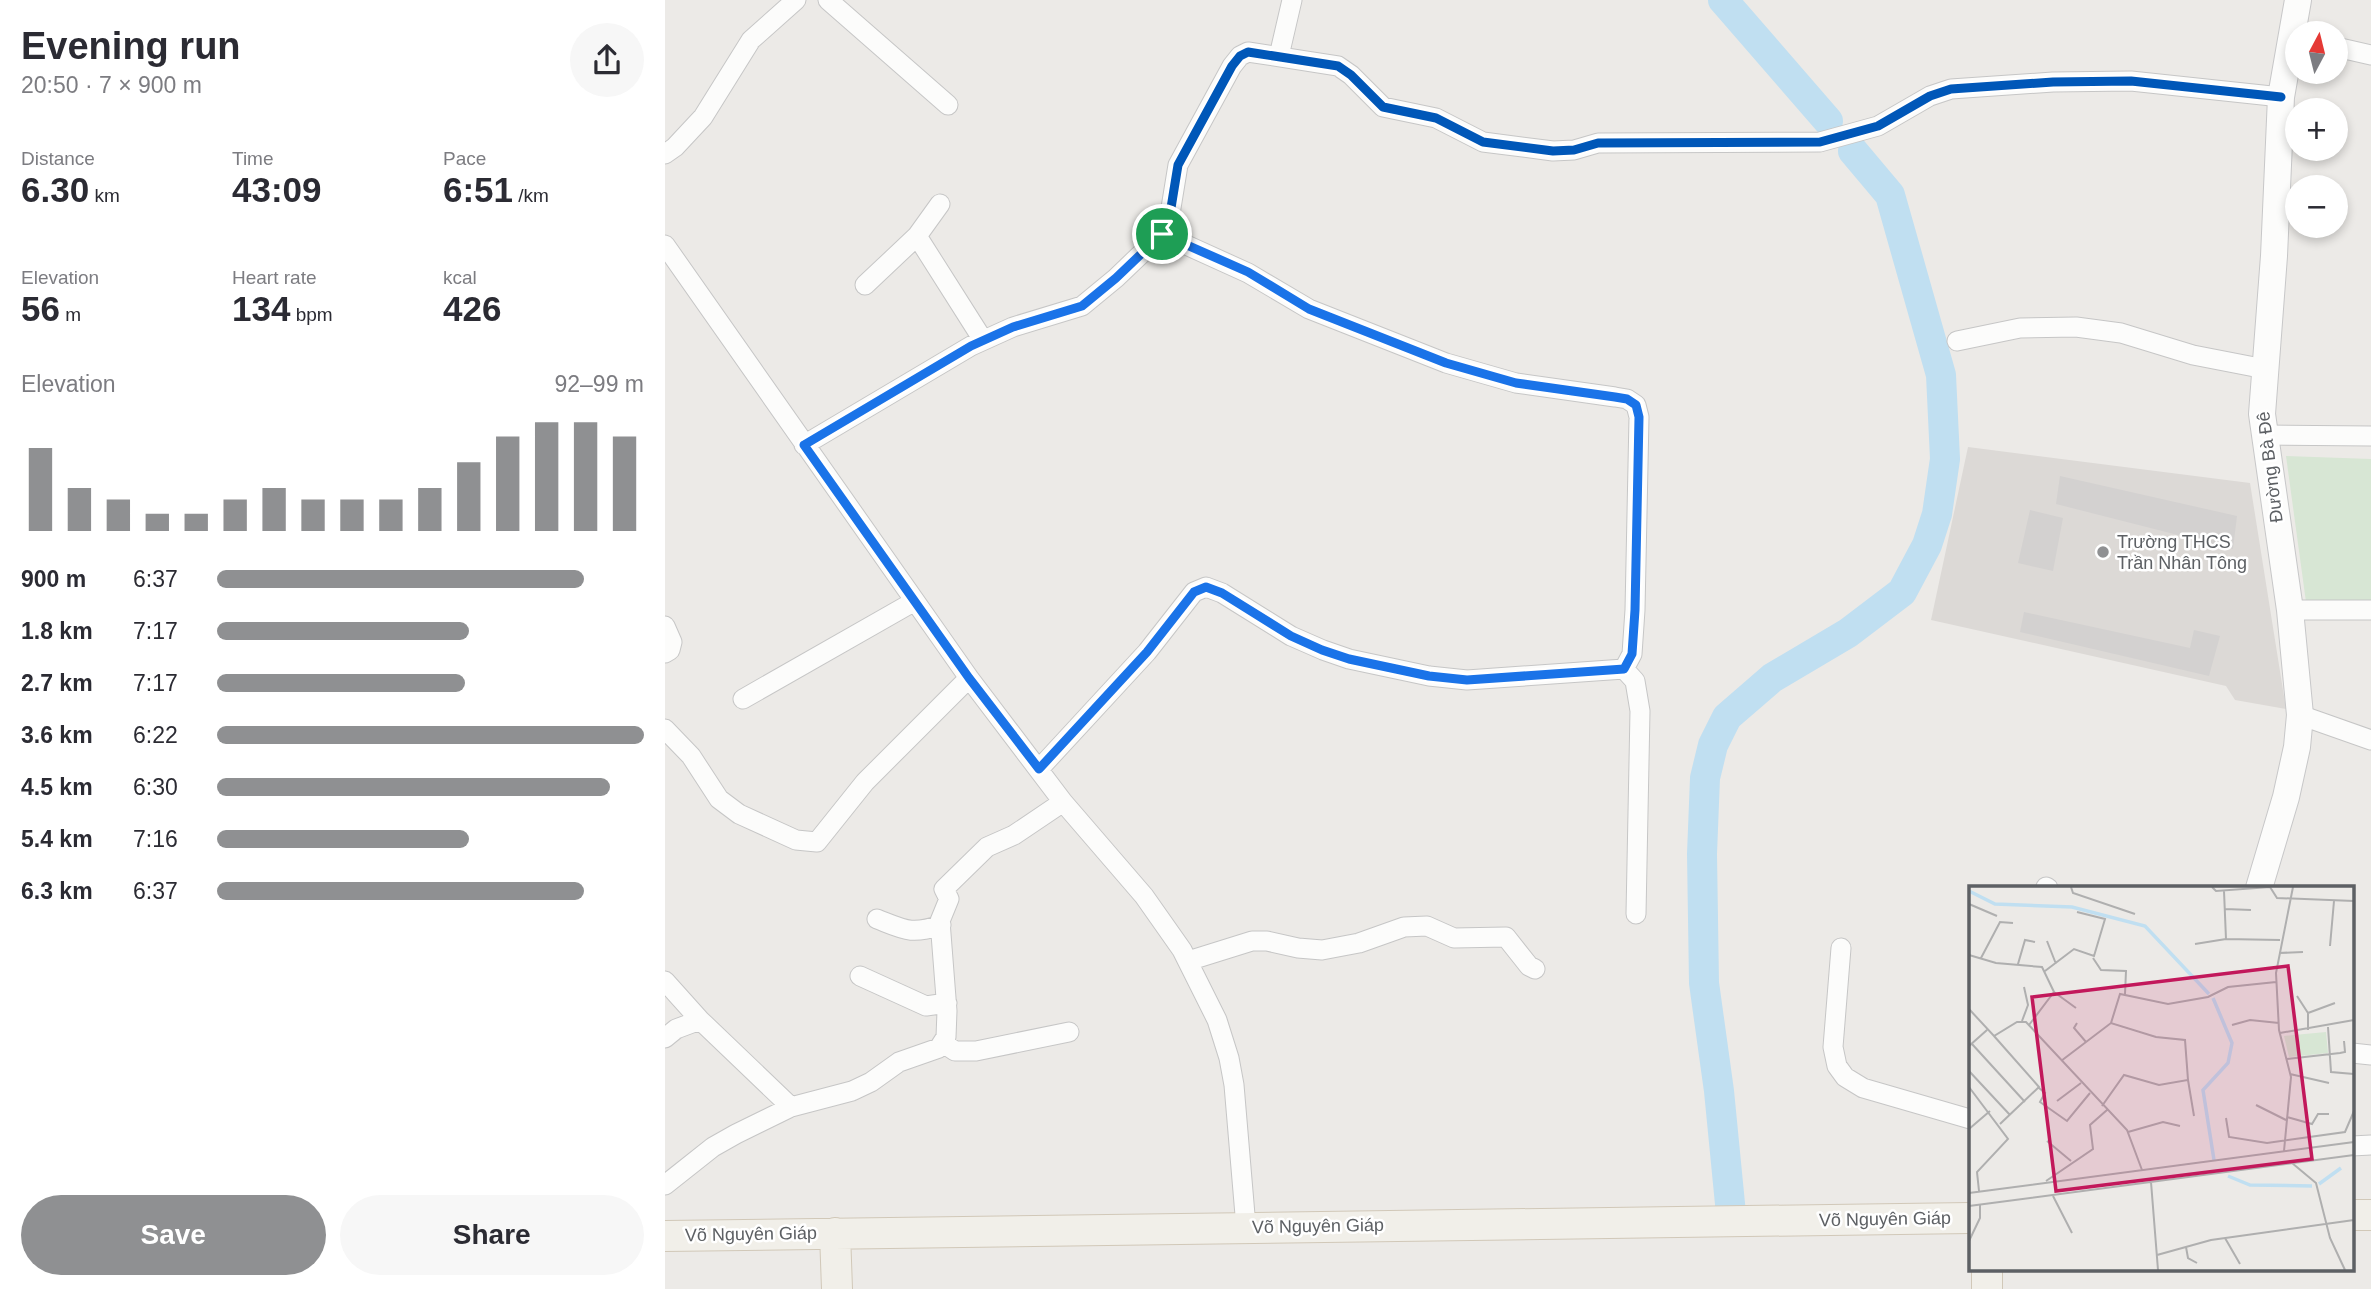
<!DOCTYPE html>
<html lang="en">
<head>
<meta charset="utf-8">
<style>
	:root { --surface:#fff; --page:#f7f7f7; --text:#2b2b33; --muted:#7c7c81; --accent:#8f9092 }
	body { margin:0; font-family:Helvetica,sans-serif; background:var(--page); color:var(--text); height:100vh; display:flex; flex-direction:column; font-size:26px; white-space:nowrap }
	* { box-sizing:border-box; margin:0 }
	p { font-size:23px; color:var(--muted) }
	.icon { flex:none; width:38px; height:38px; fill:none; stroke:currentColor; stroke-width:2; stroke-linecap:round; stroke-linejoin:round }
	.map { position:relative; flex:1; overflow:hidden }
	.sheet { display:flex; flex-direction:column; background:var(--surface); width:665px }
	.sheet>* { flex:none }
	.needle { width:46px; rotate:7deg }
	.fabs { position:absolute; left:1620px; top:21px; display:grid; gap:14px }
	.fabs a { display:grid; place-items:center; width:63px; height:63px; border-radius:50%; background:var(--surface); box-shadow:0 4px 10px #0003; font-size:35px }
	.pin { position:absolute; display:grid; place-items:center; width:60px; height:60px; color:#fff; margin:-30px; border:4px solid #fff; border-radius:50%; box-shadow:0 2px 7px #0007 }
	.round { display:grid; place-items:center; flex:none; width:74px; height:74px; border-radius:37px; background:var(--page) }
	.summary { display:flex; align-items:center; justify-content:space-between; height:119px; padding:0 21px }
	h1 { font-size:38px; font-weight:700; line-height:52px }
	.stats { display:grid; grid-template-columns:repeat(3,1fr); gap:10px; height:119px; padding:7px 21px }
	.stats div { display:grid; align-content:center }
	.stats b { font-size:35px; font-weight:700 }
	.stats small { font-size:19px; font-weight:400 }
	.stats p { font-size:19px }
	.chart { height:196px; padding:14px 21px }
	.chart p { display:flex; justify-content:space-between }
	.chart svg { width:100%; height:126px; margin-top:7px; stroke:var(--accent); stroke-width:6 }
	.action { display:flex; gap:14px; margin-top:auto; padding:14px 21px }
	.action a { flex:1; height:80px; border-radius:42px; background:var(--accent); color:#fff; font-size:28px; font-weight:700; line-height:80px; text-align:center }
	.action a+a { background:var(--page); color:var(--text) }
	ul { padding:0 21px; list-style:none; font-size:23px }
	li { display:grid; grid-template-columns:112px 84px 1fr; align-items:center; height:52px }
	li i { height:18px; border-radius:9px; background:var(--accent) }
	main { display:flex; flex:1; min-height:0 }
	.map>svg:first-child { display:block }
	.education { fill:#dcd9d6 }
	.green { fill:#d7e6d4 }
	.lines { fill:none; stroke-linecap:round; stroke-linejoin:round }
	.river { stroke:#c0dff1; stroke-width:30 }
	.building { fill:#d3d1d0 }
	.street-casing { stroke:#c6c6c6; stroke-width:21 }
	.secondary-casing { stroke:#c7c7c8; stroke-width:28 }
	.primary-casing { stroke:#d1c8b8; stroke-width:32 }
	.street { stroke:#fcfcfb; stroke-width:19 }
	.secondary { stroke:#fcfcfb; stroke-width:26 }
	.primary { stroke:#f1efe9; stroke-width:30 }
	.cycleway-casing { stroke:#fff; stroke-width:13 }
	.cycleway { stroke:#0057b8; stroke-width:9 }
	.route-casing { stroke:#fff; stroke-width:14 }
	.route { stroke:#1a73e8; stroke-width:9 }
	.poi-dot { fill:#8f9092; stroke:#fff; stroke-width:2.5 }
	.labels { text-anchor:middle; stroke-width:5; stroke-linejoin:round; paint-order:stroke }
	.street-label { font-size:18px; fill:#5d6064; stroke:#fff }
	.poi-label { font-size:18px; fill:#5d6064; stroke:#fff; text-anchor:start }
	.inset-river { fill:none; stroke:#c0dff1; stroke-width:3.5 }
	.inset-road { fill:none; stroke:#afafaf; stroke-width:2 }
	.view { fill:#c2185b; fill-opacity:0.15; stroke:#c2185b; stroke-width:3.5 }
	.inset-edge { fill:none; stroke:#5d6064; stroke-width:3.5 }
</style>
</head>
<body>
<main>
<section class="sheet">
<div class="summary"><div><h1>Evening run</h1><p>20:50 · 7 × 900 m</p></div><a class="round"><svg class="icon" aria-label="share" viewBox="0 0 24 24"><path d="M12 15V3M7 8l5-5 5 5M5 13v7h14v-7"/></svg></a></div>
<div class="stats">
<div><p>Distance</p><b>6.30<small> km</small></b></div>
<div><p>Time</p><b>43:09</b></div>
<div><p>Pace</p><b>6:51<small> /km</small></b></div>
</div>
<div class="stats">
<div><p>Elevation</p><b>56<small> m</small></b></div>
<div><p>Heart rate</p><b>134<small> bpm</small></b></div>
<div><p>kcal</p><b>426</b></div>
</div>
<div class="chart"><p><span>Elevation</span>92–99 m</p>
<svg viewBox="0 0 160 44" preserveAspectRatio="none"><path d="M5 44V15M15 44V29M25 44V33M35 44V38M45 44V38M55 44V33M65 44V29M75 44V33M85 44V33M95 44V33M105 44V29M115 44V20M125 44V11M135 44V6M145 44V6M155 44V11"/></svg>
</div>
<ul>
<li><b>900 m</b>6:37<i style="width:86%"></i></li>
<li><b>1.8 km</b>7:17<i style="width:59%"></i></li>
<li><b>2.7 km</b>7:17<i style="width:58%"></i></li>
<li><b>3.6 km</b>6:22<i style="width:100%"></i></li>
<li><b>4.5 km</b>6:30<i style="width:92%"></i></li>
<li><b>5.4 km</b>7:16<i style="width:59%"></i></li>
<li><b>6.3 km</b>6:37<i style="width:86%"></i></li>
</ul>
<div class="action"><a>Save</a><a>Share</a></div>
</section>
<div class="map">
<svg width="1706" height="1289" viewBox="0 0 1706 1289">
	<rect width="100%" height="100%" fill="#eceae7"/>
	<path class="education" d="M1303 447 1585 483 1621 709 1570 700 1561 686 1266 620Z"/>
	<path class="green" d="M1621 456 1706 459V602H1641Z"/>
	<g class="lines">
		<path class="river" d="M1058 0 1163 121
			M1066 1214 1054 1091 1039 983 1037 854 1040 778 1048 745 1062 717 1107 678 1183 633 1237 592 1262 545 1272 514 1280 459 1276 375 1225 195 1188 151"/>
	</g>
	<path class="building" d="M1395 476 1572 516 1568 549 1391 504Z
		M1365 510 1398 518 1388 571 1353 563Z
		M1359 612 1525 648 1529 630 1555 636 1544 676 1355 632Z"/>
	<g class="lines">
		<g class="street-casing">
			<path id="street" d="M163 0 283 105
				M1671 47 1706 55
				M614 56 627 0
				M0 154 10 147 38 117 86 40 131 0
				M275 204 252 236 318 340
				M497 234 505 214 513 165 567 66 575 56 583 52 673 66 686 75 718 107 771 118 818 142 888 151 909 150 933 143 1155 142 1213 126 1265 96 1286 89 1388 82 1466 81 1616 97
				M0 245 304 678 398 802 479 896 517 950 552 1020 564 1058 569 1085 581 1227
				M200 285 252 236
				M1292 341 1355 328 1411 327 1456 333 1528 355 1600 369
				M1599 435 1706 436
				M139 445 306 346 348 327 417 306 451 278 497 234 583 273 644 309 781 363 851 383 950 397 962 399 971 405 974 417 970 610 967 654 959 669 802 680 764 676 684 659 658 650 626 636 557 593 541 587 529 592 482 652 374 769
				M1625 610H1706
				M0 626 7 642 5 650 0 653
				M959 669 970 681 975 711 971 914
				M78 699 250 601
				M1635 715 1706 740
				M0 729 26 756 54 799 74 814 131 840 152 842 200 782 304 678
				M1381 887 1383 888
				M212 919C240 930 246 935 276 925
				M1176 948 1168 1047 1172 1066 1180 1077 1198 1088 1305 1119
				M523 961 587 941H602L633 948 657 950 694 943 739 927 762 926 789 938 841 937 864 966 870 969
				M195 976 261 1006 282 1003
				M0 981 35 1020 126 1107
				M0 1038 11 1029 35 1020
				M278 1043 290 1051H311L404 1032
				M1687 1053 1706 1055
				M1687 1146 1706 1145
				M0 1185 48 1147 71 1134 126 1107 187 1091 206 1082 234 1062 274 1048 281 1037 282 1011 275 921 284 899 279 889 322 847 349 835 398 802"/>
		</g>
		<g class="secondary-casing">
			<path id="secondary" d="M1594 888 1621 797 1632 747 1635 715 1625 610 1597 414 1609 256 1616 97 1633 0"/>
		</g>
		<g class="primary-casing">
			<path id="primary" d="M1687 1215H1706
				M170 1233 172 1289
				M0 1236 1305 1218
				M1322 1289V1270"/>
		</g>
		<use href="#street" class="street"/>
		<use href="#secondary" class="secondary"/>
		<use href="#primary" class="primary"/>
		<g class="cycleway-casing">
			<path id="cycleway" d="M497 234 505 214 513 165 567 66 575 56 583 52 673 66 686 75 718 107 771 118 818 142 888 151 909 150 933 143 1155 142 1213 126 1265 96 1286 89 1388 82 1466 81 1616 97
				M139 445 306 346 348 327 417 306 451 278 497 234 583 273 644 309 781 363 851 383 950 397 962 399 971 405 974 417 970 610 967 654 959 669 802 680 764 676 684 659 658 650 626 636 557 593 541 587 529 592 482 652 374 769"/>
		</g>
		<use href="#cycleway" class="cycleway"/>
	</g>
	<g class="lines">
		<g class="route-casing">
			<path id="route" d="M497 234 583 272 644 309 781 363 851 383 950 397 962 399 971 405 974 417 970 610 967 654 959 669 802 680 764 676 684 659 657 650 626 636 557 593 541 587 529 592 482 652 374 769 304 678 139 445 306 346 348 327 417 306 451 278Z"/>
		</g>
		<use href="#route" class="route"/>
	</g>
	<circle class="poi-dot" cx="1438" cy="552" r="7"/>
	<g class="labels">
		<g class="street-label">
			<text transform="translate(1605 467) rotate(-97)" y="6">Đường Bà Đê</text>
			<text transform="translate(1220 1219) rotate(-1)" y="6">Võ Nguyên Giáp</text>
			<text transform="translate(653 1226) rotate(-1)" y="6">Võ Nguyên Giáp</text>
			<text transform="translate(86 1234) rotate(-1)" y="6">Võ Nguyên Giáp</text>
		</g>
		<g class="poi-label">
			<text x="1452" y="548">Trường THCS<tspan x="1452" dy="21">Trần Nhân Tông</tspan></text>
		</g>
	</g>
	<g transform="translate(1304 886)">
		<rect width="385" height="385" fill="#eceae7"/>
		<path d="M357 146 359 167 320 171 315 150Z" fill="#d7e6d4"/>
		<path class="inset-river" d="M0 5 26 18 103 21 176 40 240 108M244 112 263 157 259 177 234 204 245 274M259 290 281 299 343 300M350 298 372 282"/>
		<path class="inset-road" d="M102 1 104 7 166 28M243 1 247 5 301 1 308 12 385 15M255 5 257 53 311 54M0 18 28 30M256 23 282 24M78 55 87 78M226 58 257 53M361 60 365 15M310 67 334 66M0 69 27 77 73 81 85 106 60 139M12 72 31 36 44 37M124 72 132 84 157 85 156 108M49 78 56 54 66 56M76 85 105 63 125 70 136 33 108 26M85 106 107 122M328 110 339 127V144M0 123 25 150 48 136H57L158 244 173 284M339 127 366 117M53 135 59 119 55 101M108 137 105 142 117 156M142 137 151 108 199 118 239 111 259 101 307 96M263 139 281 134 310 137M359 141 362 186 385 188M311 147 385 134M25 150 70 201 31 238M3 158 56 216M0 160 18 144M318 173 371 167 376 166 375 155M92 175 142 137 187 151 216 154 219 194 190 199 155 189 133 220M0 185 41 229M321 188 360 197M219 194 225 230M0 201 39 253 8 286 10 305M70 202 76 207 71 216 98 235 121 207M88 215 112 197M287 219 317 234M318 231 343 238 349 228H360M257 232 260 251 298 257 376 246 385 225M0 243 21 225M159 246 194 236 211 240M78 255 102 275M315 265 322 191 310 144 307 87 324 1M323 277 347 297 361 352 376 384M77 295 124 263 121 239 138 224M182 296 189 384M0 307 385 256M84 310 103 347M0 320 385 269M256 352 271 378M0 355 11 332V318M217 361 219 372 228 377M188 369 242 354 385 334"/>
		<path class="view" d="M319 80 343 273 87 305 63 111Z"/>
		<rect width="385" height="385" class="inset-edge"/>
	</g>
</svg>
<div class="fabs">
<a><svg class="needle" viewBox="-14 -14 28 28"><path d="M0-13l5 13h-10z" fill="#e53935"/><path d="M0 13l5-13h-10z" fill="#7c7c81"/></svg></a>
<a>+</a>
<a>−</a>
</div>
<div class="pin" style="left:497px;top:234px;background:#1e9e55"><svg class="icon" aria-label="arrive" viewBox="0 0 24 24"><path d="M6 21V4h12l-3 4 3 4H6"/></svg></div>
</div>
</main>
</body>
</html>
